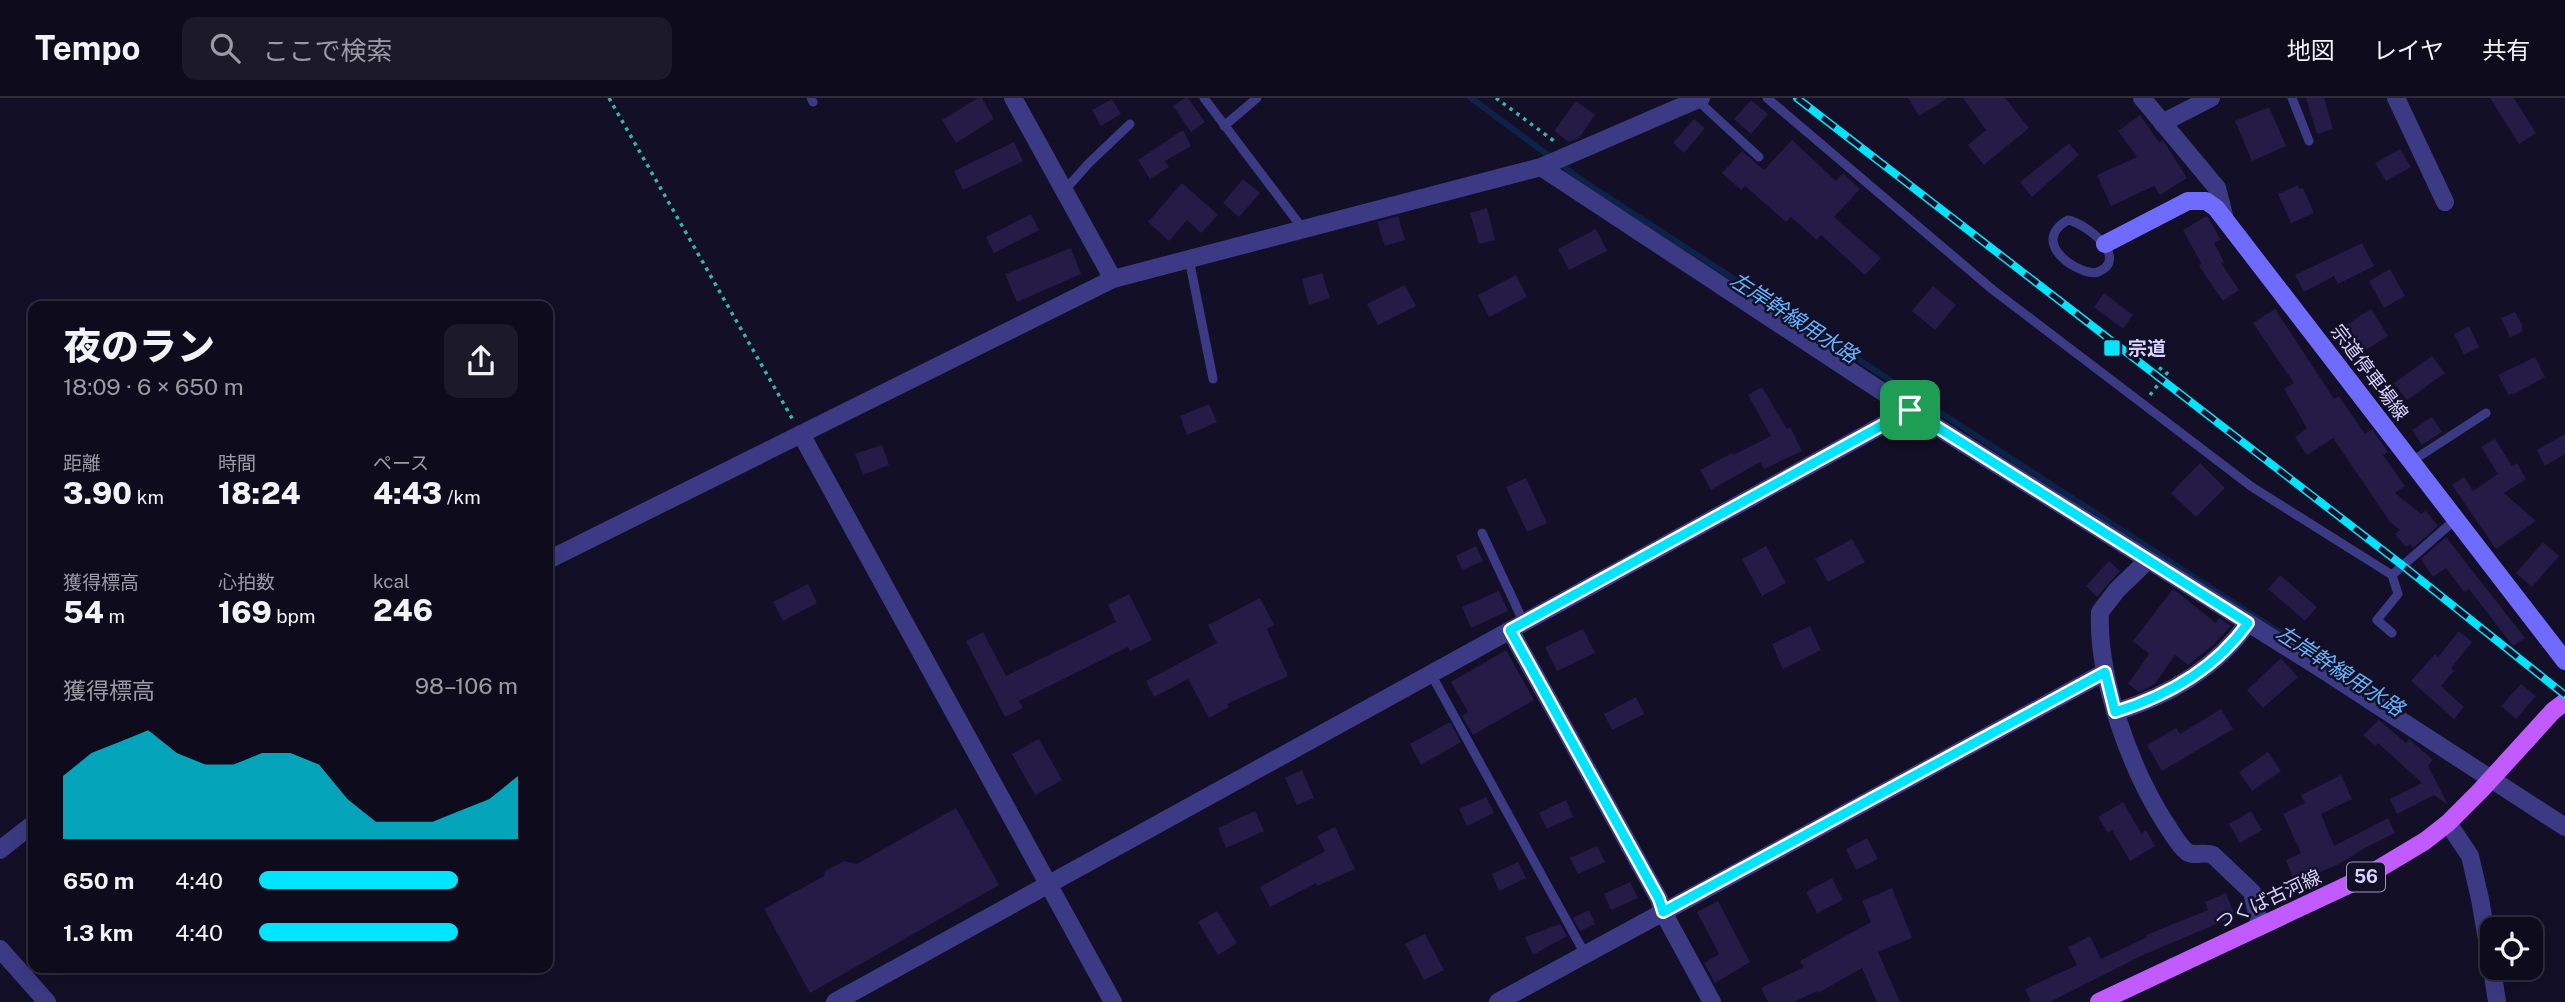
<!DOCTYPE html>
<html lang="ja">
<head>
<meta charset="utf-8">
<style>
	:root { --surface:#0e0b1c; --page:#1c1929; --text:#f1f3f6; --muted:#9b9ba3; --line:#2e2b3b; --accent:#00e5ff }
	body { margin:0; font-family:"Public Sans","Noto Sans JP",sans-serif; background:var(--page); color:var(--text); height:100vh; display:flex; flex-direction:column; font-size:26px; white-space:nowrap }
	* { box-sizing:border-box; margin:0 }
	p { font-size:23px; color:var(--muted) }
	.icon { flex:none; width:38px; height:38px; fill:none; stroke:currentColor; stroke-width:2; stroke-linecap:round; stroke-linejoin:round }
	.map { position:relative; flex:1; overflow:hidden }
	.side { position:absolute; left:28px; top:203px; width:525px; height:672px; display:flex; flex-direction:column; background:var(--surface); border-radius:14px; box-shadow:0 7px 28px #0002,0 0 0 2px var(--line) }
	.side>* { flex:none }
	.fabs { position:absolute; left:2480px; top:819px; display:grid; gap:14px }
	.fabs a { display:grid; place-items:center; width:63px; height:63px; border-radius:14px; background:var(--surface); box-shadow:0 7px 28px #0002,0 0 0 2px var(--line); font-size:35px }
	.pin { position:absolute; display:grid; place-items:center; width:60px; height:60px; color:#fff; margin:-30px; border-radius:14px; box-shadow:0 4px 10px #0006 }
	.round { display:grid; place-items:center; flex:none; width:74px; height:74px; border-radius:14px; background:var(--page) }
	.head { display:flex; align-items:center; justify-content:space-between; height:119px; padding:0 35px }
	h1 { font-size:38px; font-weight:800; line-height:52px }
	.figures { display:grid; grid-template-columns:repeat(3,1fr); gap:10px; height:119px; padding:7px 35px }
	.figures div { display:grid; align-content:center }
	.figures b { font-size:30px; font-weight:800 }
	.figures small { font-size:19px; font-weight:400 }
	.figures p { font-size:19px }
	.chart { height:196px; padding:14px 35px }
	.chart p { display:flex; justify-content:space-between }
	.chart svg { width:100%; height:126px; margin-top:7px; fill:var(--accent); opacity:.7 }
	ul { padding:0 35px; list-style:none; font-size:23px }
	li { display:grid; grid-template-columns:112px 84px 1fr; align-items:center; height:52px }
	li i { height:18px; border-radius:9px; background:var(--accent) }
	header { display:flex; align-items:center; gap:42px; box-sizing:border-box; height:98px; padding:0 35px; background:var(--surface); border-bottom:2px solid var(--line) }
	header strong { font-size:33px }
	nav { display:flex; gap:38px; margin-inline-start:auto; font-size:24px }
	.search { width:490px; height:63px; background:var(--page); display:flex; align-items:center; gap:18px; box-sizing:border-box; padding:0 24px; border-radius:14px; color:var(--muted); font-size:26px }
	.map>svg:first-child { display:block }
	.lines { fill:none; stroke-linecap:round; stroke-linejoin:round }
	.stream { stroke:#0c2248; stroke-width:6 }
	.building { fill:#241b47 }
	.path { stroke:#2fb8b0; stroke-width:3.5; stroke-dasharray:3.5 5; stroke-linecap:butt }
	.service { stroke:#3d3a85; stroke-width:9 }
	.minor { stroke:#3d3a85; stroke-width:18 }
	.secondary { stroke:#6f6bff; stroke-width:18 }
	.primary { stroke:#c25bff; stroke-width:18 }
	.rail-casing { stroke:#00e5ff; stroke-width:8 }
	.rail { stroke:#130f26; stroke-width:5; stroke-dasharray:16; stroke-linecap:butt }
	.route-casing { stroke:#fff; stroke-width:14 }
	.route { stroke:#00e5ff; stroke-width:9 }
	.poi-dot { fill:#00e5ff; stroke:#130f26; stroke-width:2.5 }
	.labels { text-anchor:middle; stroke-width:5; stroke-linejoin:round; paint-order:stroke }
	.shield { fill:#130f26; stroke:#9e99be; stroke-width:2 }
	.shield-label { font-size:18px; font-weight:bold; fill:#d9d4ff }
	.poi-label { font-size:19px; font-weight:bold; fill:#d9d4ff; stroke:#130f26; text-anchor:start }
	.street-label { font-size:19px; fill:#d9d4ff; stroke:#130f26 }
	.water-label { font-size:21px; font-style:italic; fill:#62b6ff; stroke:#130f26 }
</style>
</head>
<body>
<header>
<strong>Tempo</strong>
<div class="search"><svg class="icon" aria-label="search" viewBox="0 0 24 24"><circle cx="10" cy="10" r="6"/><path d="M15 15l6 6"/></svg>ここで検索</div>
<nav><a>地図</a><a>レイヤ</a><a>共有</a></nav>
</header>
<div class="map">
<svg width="2565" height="904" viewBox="0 0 2565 904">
	<rect width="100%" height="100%" fill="#130f26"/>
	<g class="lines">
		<path class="stream" d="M1471 0 1583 83 2282 536"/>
	</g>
	<path class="building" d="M978 0H982L994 21 956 45 942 22Z
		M1185 0H1188L1205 24 1191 34 1173 8Z
		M1908 0H1948L1919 18Z
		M1963 0H2005L2029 30 1984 67 1968 47 1986 32Z
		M2306 0H2324L2333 31 2317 36Z
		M2490 0H2514L2536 35 2519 46Z
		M1112 1 1121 16 1101 28 1092 12Z
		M1751 2 1768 16 1751 36 1734 21Z
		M1576 3 1595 17 1579 40 1569 44 1554 33Z
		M2269 9 2286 48 2252 63 2235 23Z
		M2140 17 2159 44 2163 42 2187 80 2160 97 2154 88 2111 108 2097 77 2137 59 2118 33Z
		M1694 21 1705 30 1684 55 1673 45Z
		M1183 32 1191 48 1165 63 1169 69 1150 81 1138 62Z
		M1792 42 1836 83 1843 75 1860 91 1834 119 1881 160 1865 177 1821 137 1817 142 1791 119 1786 124 1745 88 1741 92 1722 75 1742 53 1764 72Z
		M1014 44 1023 63 963 92 954 73Z
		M2069 45 2079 57 2032 99 2020 84Z
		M2400 51 2411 69 2386 83 2375 65Z
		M1243 81 1260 95 1239 119 1223 105Z
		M1182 85 1218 117 1201 135 1187 122 1169 143 1148 124Z
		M2298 87 2299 91 2303 90 2314 115 2291 125 2278 96Z
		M1487 110 1495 142 1479 146 1470 115Z
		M1031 116 1039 132 994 155 986 139Z
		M1398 118 1405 142 1385 148 1377 124Z
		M2207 118 2221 142 2214 145 2224 164 2221 165 2239 192 2223 203 2199 168 2201 165 2183 132Z
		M1596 131 1607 153 1569 172 1558 151Z
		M2362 145 2374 168 2338 186 2334 178 2304 194 2295 177Z
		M1071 150 1081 176 1017 204 1005 176Z
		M2390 171 2405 198 2384 210 2369 183Z
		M1322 175 1330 200 1309 207 1302 181Z
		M1516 177 1527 199 1489 219 1478 197Z
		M1405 187 1416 208 1378 227 1367 206Z
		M1933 188 1956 207 1935 232 1912 213Z
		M2104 195 2133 217 2123 231 2094 209Z
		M2275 211 2334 301 2339 298 2365 336 2372 331 2388 354 2383 357 2405 388 2395 395 2421 416 2426 413 2438 428 2413 450 2410 446 2406 449 2395 436 2400 432 2390 424 2333 340 2307 357 2295 339 2307 330 2284 291 2294 285 2253 225Z
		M2371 211 2388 238 2355 259 2338 232Z
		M2515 214 2522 227V234L2510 239 2501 220Z
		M2469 228 2479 249 2464 257 2454 236Z
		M2432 258 2445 275 2407 302 2394 285Z
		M2535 259 2545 279 2514 296H2508L2498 277Z
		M1762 289 1787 331 1790 329 1802 353 1764 371 1760 364 1711 392 1700 372 1732 355 1733 357 1771 338 1748 297Z
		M1209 306 1217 324 1187 337 1180 318Z
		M2432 319 2442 334 2422 347 2412 332Z
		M2565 336V356L2545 368 2537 352Z
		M2495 341 2512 368 2517 365 2526 381 2504 395 2536 423 2496 451 2452 387 2464 379 2473 393 2498 376 2481 349Z
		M882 347 889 367 863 377 855 356Z
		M2200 365 2225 390 2196 419 2171 395Z
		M1526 380 1547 425 1527 434 1506 389Z
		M2446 439 2525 540 2513 548 2469 491 2464 494 2446 470 2433 479 2421 461Z
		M1852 441 1865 464 1828 484 1815 461Z
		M2543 444 2559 458 2532 489 2516 475Z
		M1476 448 1483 463 1462 472 1456 458Z
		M1766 448 1786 485 1762 498 1742 461Z
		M2109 463 2120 473 2097 499 2086 488Z
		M2280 477 2317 509 2305 523 2268 491Z
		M808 486 817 505 783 523 773 504Z
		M2173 491 2216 525 2219 520 2231 528 2213 547 2188 567 2175 557 2155 586 2139 594 2128 586 2149 556 2133 543Z
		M1499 493 1508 513 1471 530 1462 509Z
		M1129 496 1152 542 1130 553 1128 549 1019 603 1023 610 1005 619 966 543 983 534 1006 578 1116 524 1108 507Z
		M1260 500 1274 527 1267 531 1288 578 1227 606 1229 609 1209 620 1188 581 1154 599 1146 583 1217 545 1208 527Z
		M1810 528 1821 552 1783 571 1772 546Z
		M1583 531 1595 555 1557 573 1545 549Z
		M2459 533 2472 544 2451 570 2454 573 2441 588 2464 609 2454 621 2411 583 2435 556 2438 559Z
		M1506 552 1534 602 1473 637 1462 618 1468 614 1451 584Z
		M2281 560 2298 579 2263 610 2247 592Z
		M2521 586 2536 598 2516 621 2501 608Z
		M1636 599 1644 616 1612 632 1604 616Z
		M2221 611 2233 631 2162 673 2147 647 2176 630 2180 636Z
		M2379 622 2406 645 2409 641 2433 662 2428 668 2448 707 2434 697 2397 716 2390 701 2422 685 2378 645 2375 648 2363 637Z
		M1450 624 1461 644 1421 667 1410 646Z
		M1039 641 1062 682 1035 697 1012 656Z
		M2268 654 2281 673 2252 693 2239 674Z
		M1302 672 1314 700 1297 707 1285 680Z
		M2341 677 2352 701 2321 716 2334 748 2388 720 2395 735 2365 750 2341 765 2295 785 2286 762 2301 755 2283 716 2305 705 2301 697Z
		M1486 699 1494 715 1467 728 1459 711Z
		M1566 702 1573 719 1547 731 1539 715Z
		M2123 704 2141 735 2146 732 2155 748 2130 763 2112 732 2108 735 2098 719Z
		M956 710 999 787 810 895 764 811 824 778 825 773 844 763 857 766Z
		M1255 713 1264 733 1226 750 1218 730Z
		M2251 713 2262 732 2240 745 2229 726Z
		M1335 729 1355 771 1317 788 1316 785 1270 809 1260 789 1325 753 1317 738Z
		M1867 740 1878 761 1856 772 1846 751Z
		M1597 748 1605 764 1578 776 1570 760Z
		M1518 764 1526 780 1499 793 1492 776Z
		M1832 780 1843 802 1817 815 1806 794Z
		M1630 784 1638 800 1611 812 1604 796Z
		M1892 790 1912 840 1878 854 1900 904H1877L1862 870 1818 895 1817 893 1794 904H1768L1761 890 1804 869 1800 863 1871 824 1862 803Z
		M2226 795 2235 818 2141 858 2050 904H2031L2025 891 2077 867 2068 849 2090 838 2101 861 2147 839 2146 837 2208 812 2205 804Z
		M1718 803 1750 864 1715 885 1704 865 1719 856 1697 814Z
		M1589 812 1595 826 1580 833 1573 820Z
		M1217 813 1237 845 1218 857 1198 824Z
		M1560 826 1567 838 1533 857 1525 839Z
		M1425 836 1444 872 1424 882 1405 846Z"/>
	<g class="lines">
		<path class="path" d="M609 0 793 322
			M1496 0 1554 43
			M2150 297 2167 275 2158 269"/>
		<path class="service" d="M811 0 813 4
			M1204 0 1303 131
			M1767 0 1993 192 2252 389 2392 477 2398 496 2377 522 2392 535
			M2292 0 2309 43
			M1697 2 1759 59
			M1224 28 1257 0
			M1064 93 1089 65 1130 26
			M2068 122C2085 125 2131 160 2098 174 2084 180 2026 146 2068 122Z
			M1189 161 1213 281
			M2412 363 2486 315
			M1482 435 1524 525
			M2392 477 2456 421
			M1431 576 1585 856"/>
		<path class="minor" d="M1013 0 1113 181
			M2142 0 2217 90 2224 117
			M2396 0 2445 104
			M2162 25 2211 0
			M1541 69 1910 312 2317 568 2565 729
			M801 336 1113 904
			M548 462 1113 181 1541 69 1701 0
			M2148 462 2117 492 2100 514C2097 579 2130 669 2164 723 2171 733 2178 747 2187 754 2195 759 2204 753 2213 757L2252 794 2260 828
			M1510 532 1659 801 1663 814 1712 904
			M2115 614C2168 598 2216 570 2248 525
			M2448 725 2470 758 2480 801 2492 870
			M0 752 33 726
			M0 851 47 904
			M2492 870 2497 904
			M835 904 1910 312
			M1498 904 2105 574"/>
		<path class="secondary" d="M2105 146 2188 103H2206L2216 110 2565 563"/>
		<path class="primary" d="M2099 904 2365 779 2425 743 2448 725 2481 692 2553 613 2565 604"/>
		<g class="rail-casing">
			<path id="rail" d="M1797 0 2402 467 2565 597"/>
		</g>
		<use href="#rail" class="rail"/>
	</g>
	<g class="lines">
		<g class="route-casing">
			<path id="route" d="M1910 312 2248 525C2216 570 2167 598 2115 614L2105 574 1663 814 1659 801 1510 532Z"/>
		</g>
		<use href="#route" class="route"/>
	</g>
	<rect class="poi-dot" x="2103" y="241" width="18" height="18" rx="3.5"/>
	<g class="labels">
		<rect class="shield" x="2347" y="764.5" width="38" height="29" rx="5"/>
		<g class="shield-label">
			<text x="2366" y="785">56</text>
		</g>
		<g class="poi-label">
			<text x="2128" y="257">宗道</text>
		</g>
		<g class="street-label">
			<text transform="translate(2370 274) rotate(53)" y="7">宗道停車場線</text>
			<text transform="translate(2268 801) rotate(-25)" y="7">つくば古河線</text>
		</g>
		<g class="water-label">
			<text transform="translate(1794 220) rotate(33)" y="7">左岸幹線用水路</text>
			<text transform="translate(2340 573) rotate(33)" y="7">左岸幹線用水路</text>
		</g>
	</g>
</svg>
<div class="fabs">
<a><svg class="icon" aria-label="locate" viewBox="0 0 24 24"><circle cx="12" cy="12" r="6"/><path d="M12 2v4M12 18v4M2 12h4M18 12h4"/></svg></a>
</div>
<div class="pin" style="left:1910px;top:312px;background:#1e9e55"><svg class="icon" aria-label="arrive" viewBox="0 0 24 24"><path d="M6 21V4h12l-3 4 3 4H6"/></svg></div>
<section class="side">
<div class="head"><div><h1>夜のラン</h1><p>18:09 · 6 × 650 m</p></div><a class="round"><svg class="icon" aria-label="share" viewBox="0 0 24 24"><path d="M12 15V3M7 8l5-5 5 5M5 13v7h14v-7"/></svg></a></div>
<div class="figures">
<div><p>距離</p><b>3.90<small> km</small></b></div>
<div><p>時間</p><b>18:24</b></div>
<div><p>ペース</p><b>4:43<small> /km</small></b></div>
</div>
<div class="figures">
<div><p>獲得標高</p><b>54<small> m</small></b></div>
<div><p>心拍数</p><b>169<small> bpm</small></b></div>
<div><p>kcal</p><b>246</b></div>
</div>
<div class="chart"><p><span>獲得標高</span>98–106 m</p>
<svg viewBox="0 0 160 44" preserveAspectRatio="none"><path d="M0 44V22L10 14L20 10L30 6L40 14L50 18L60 18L70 14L80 14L90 18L100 30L110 38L120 38L130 38L140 34L150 30L160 22V44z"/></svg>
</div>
<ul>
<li><b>650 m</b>4:40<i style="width:77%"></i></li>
<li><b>1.3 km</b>4:40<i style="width:77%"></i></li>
</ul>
</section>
</div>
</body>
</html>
